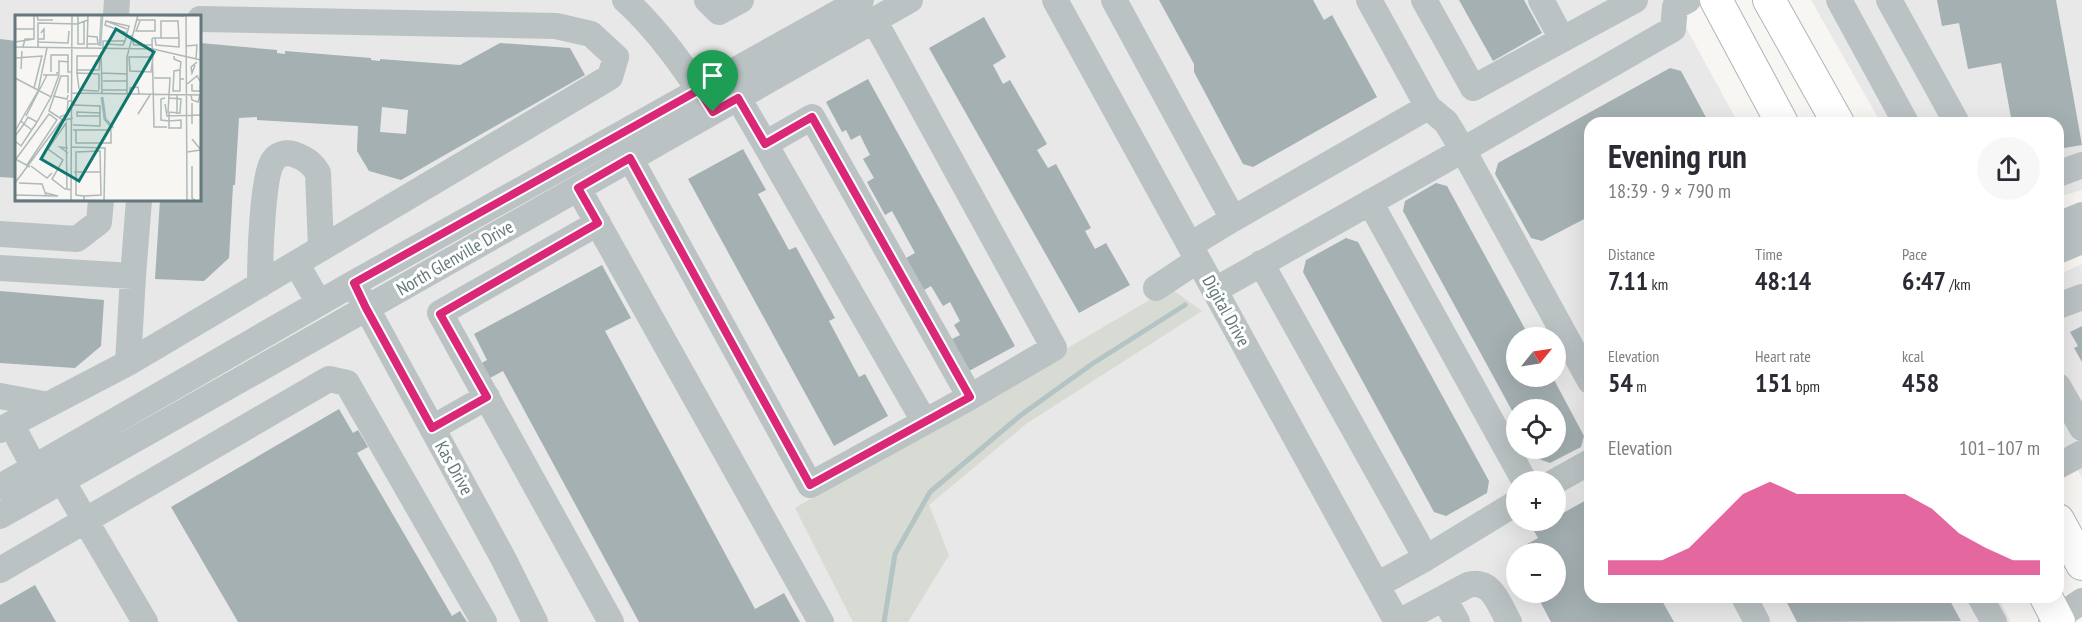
<!DOCTYPE html>
<html lang="en">
<head>
<meta charset="utf-8">
<style>
	:root { --surface:#fff; --page:#f7f7f7; --text:#2b2b33; --muted:#7c7c81; --accent:#db2777 }
	body { margin:0; font-family:"PT Sans Narrow",sans-serif; background:var(--page); color:var(--text); height:100vh; display:flex; flex-direction:column; font-size:22px; white-space:nowrap }
	* { box-sizing:border-box; margin:0 }
	p { font-size:20px; color:var(--muted) }
	.icon { flex:none; width:33px; height:33px; fill:none; stroke:currentColor; stroke-width:2; stroke-linecap:round; stroke-linejoin:round }
	.map { position:relative; flex:1; overflow:hidden }
	.side { position:absolute; left:1584px; top:117px; width:480px; height:486px; display:flex; flex-direction:column; background:var(--surface); border-radius:18px; box-shadow:0 6px 24px #0002 }
	.side>* { flex:none }
	.needle { width:39px; rotate:60deg }
	.tools { position:absolute; left:1506px; top:327px; display:grid; gap:12px }
	.tools a { display:grid; place-items:center; width:60px; height:60px; border-radius:50%; background:var(--surface); box-shadow:0 6px 24px #0002; font-size:30px }
	.pin { position:absolute; display:grid; place-items:center; width:51px; height:51px; color:#fff; margin:-62px -26px; border-radius:50% 50% 50% 0; rotate:-45deg; box-shadow:0 0 6px #0007 }
	.pin .icon { rotate:45deg }
	.round { display:grid; place-items:center; flex:none; width:63px; height:63px; border-radius:32px; background:var(--page) }
	.headline { display:flex; align-items:center; justify-content:space-between; height:102px; padding:0 24px }
	h1 { font-size:33px; font-weight:600; line-height:45px }
	.figures { display:grid; grid-template-columns:repeat(3,1fr); gap:9px; height:102px; padding:6px 24px }
	.figures div { display:grid; align-content:center }
	.figures b { font-size:26px; font-weight:600 }
	.figures small { font-size:16px; font-weight:400 }
	.figures p { font-size:16px }
	.chart { height:168px; padding:12px 24px }
	.chart p { display:flex; justify-content:space-between }
	.chart svg { width:100%; height:108px; margin-top:6px; fill:var(--accent); opacity:.7 }
	.map>svg:first-child { display:block }
	.built { fill:#e7e8e7; fill-rule:evenodd }
	.green { fill:#d8dbd3 }
	.lines { fill:none; stroke-linecap:round; stroke-linejoin:round }
	.stream { stroke:#b4c4c5; stroke-width:5 }
	.building { fill:#a5b0b3; fill-rule:evenodd }
	.major-casing { stroke:#afb6b8; stroke-width:34 }
	.minor { stroke:#bbc2c3; stroke-width:26 }
	.major { stroke:#fff; stroke-width:32 }
	.route-casing { stroke:#fff; stroke-width:12 }
	.route { stroke:#db2777; stroke-width:8 }
	.labels { text-anchor:middle; stroke-width:6; stroke-linejoin:round; paint-order:stroke }
	.street-label { font-size:18px; fill:#63787d; stroke:#fff }
	.inset-river { fill:none; stroke:#b4c4c5; stroke-width:3 }
	.inset-road { fill:none; stroke:#afb9b9; stroke-width:1.5 }
	.view { fill:#0f766e; fill-opacity:0.15; stroke:#0f766e; stroke-width:3 }
	.inset-edge { fill:none; stroke:#63787d; stroke-width:3 }
</style>
</head>
<body>
<div class="map">
<svg width="2082" height="622" viewBox="0 0 2082 622">
	<rect width="100%" height="100%" fill="#f7f6f3"/>
	<path class="built" d="M0 0H1671L1738 123H1590V597H1998L2011 622H0ZM16 16H200V200H16ZM1516 338H1556V376H1516ZM1516 410H1556V448H1516ZM1516 482H1556V520H1516ZM1516 554H1556V592H1516Z
		M1811 0H2082V190L2058 197V123H1881Z
		M2082 264V478L2058 436V275Z"/>
	<path class="green" d="M1170 288 1202 311 1026 424 929 505 949 555 908 622H853L795 508Z"/>
	<g class="lines">
		<path class="stream" d="M884 622 895 554 930 492 1021 415 1092 364 1185 305"/>
	</g>
	<path class="building" d="M1159 0H1313L1324 20 1332 15 1377 97 1253 167 1243 164 1194 72V64Z
		M1459 0H1524L1542 33 1493 61Z
		M1937 0H2056L2082 145 2058 149V123H2012L2001 63 1968 69 1959 23 1942 26Z
		M984 17 1006 57 993 65 1003 84 1010 80 1047 144 1037 150 1048 168 1056 164 1091 228 1085 231 1095 249 1106 243 1130 285 1079 313 929 48Z
		M0 39 16 41V178L0 177Z
		M200 43 277 50V53L285 54V51L371 58V60L380 61V59L460 65 500 43 570 48 585 75 401 180 369 171 357 151 358 126 257 120V117L239 118 235 185H233L229 258 204 281 155 279 160 200H200ZM382 107 408 110 406 134 380 132Z
		M1670 68 1681 71 1709 123H1590V216L1542 241 1531 238 1495 174 1498 163Z
		M868 79 1015 346 969 371 952 339 960 335 954 325 960 321 950 302 943 306 931 286 924 290 906 258 915 253 892 211 885 215 867 182 874 178 863 159 870 155 860 135 851 140 846 130 842 132 826 102Z
		M743 149 766 190 758 194 789 250 796 247 835 318 829 321 859 377 865 374 888 416 834 446 688 179Z
		M1436 183 1447 186 1530 338H1516V376H1552L1584 436 1581 447 1550 463 1539 459 1533 448H1556V410H1516V418L1403 211 1405 201Z
		M1346 238 1358 242 1489 481 1487 493 1446 516 1434 512 1303 272 1306 260Z
		M602 265 631 318 605 331 755 609 784 593 800 622H639L503 371 488 379 480 364 487 360 474 334Z
		M0 291 104 300 101 346 75 368 0 363Z
		M2082 326V362L2074 348 2078 346 2070 332Z
		M339 409 353 433 358 430 368 447 357 453 452 616 460 611 467 622H238L171 507Z
		M1590 498V597H1660L1674 622H1551L1535 592H1556V554H1532L1527 544 1538 538 1533 529 1548 520H1556V517Z
		M35 585 56 622H0V605Z
		M1784 597H1848L1850 600 1855 597H1948L1961 621 1797 622Z"/>
	<g class="lines">
		<g class="major-casing">
			<path id="major" d="M1716 0 1782 123
				M1769 0 1838 123
				M2058 520 2082 564
				M2046 597 2059 622"/>
		</g>
		<path class="minor" d="M625 0C658 30 684 67 709 105
			M707 0 719 12 741 0
			M1055 0 1397 622
			M1114 0 1233 219 1190 245
			M1424 0 1473 88 1635 0
			M1541 0 1562 39
			M1839 0 1906 123
			M1889 0 1957 123
			M116 16 117 0
			M874 20 1054 348 970 397
			M730 84 765 144
			M1428 107 1446 122 1463 150 1590 381
			M630 158 810 485 970 397 812 117 765 144 924 421
			M2058 174 2082 165
			M578 188 821 622
			M1370 202 1525 482
			M1233 219 1428 107 1369 0
			M598 223 440 313 611 622
			M2058 225 2082 215
			M0 234 77 239 99 222 101 200
			M2058 251 2082 241
			M296 263 319 303
			M1261 263 1426 558
			M0 268 133 276 139 200
			M260 285C260 262 262 176 273 161 277 154 286 152 293 154 305 158 312 163 318 173L321 248
			M1156 288 1198 260
			M1215 290 1463 150 1673 29 1675 7 1688 0
			M359 294 503 558 535 622
			M2058 306 2082 297
			M128 363 133 276
			M2058 386 2082 428
			M0 396 48 405
			M11 424 34 467
			M432 428 487 397
			M0 430 128 363 610 77 616 57 591 34 556 26 200 19
			M2058 466 2082 453
			M54 467 145 622
			M1554 482 1590 462
			M0 487 354 283 861 0
			M0 516 910 0
			M0 570 329 379 347 383 484 622
			M1377 585 1426 558 1516 503
			M1744 597 1757 622
			M1980 597 1994 622
			M1444 598 1457 622
			M1399 622 1468 585C1492 578 1499 605 1509 622
			M2051 622 2082 601"/>
		<use href="#major" class="major"/>
	</g>
	<g class="lines">
		<g class="route-casing">
			<path id="route" d="M699 90 713 112 738 98 765 144 812 117 970 397 810 485 630 158 578 188 598 223 440 314 487 397 432 428 366 308 354 283Z"/>
		</g>
		<use href="#route" class="route"/>
	</g>
	<g class="labels">
		<g class="street-label">
			<text transform="translate(455 258) rotate(-30)" y="6">North Glenville Drive</text>
			<text transform="translate(1226 311) rotate(61)" y="6">Digital Drive</text>
			<text transform="translate(454 468) rotate(61)" y="6">Kas Drive</text>
		</g>
	</g>
	<g transform="translate(15 15)">
		<rect width="186" height="186" fill="#f7f6f3"/>
		<path class="inset-river" d="M85 31 87 0M87 82 90 104 98 113"/>
		<path class="inset-road" d="M22 0 23 5H38M63 0V29H69V6M128 0 169 1M171 0 172 186M121 5H140V16H121L125 6M0 14H19M112 18 90 10 91 6 112 14M116 20 119 30H137M140 23 141 30 164 32V23H138L137 24 139 112H152M146 23V6H163L164 23M23 24H29V14L26 18M0 27 19 24M22 27 53 28 54 16M72 29H83L82 22 72 21M91 29 108 30 110 26M171 31 182 30 181 44M0 32 138 34 186 45M8 32 10 24H19V0M23 33V8L62 9 73 5M72 33 73 0M88 34V26H110L114 11 91 6M86 37 87 79M114 41 115 56 136 57 138 41M159 41V44L166 47 165 55M115 42H136M0 43 27 41 19 73M180 50 177 58 176 52 182 47M6 54 7 36M62 55V41H85L84 55H62V58M36 57V40H53V57H57M41 58H44V46L54 47M86 58 112 59M0 63 36 82 44 60H28M139 63H155L153 97 165 98 166 84 154 83M165 64V76H158L159 56 165 55V64H169M88 66H112M172 69 182 61 186 68M177 69V76H186L185 71M64 74 62 58 84 59V75M64 75 84 76M87 75H112M57 78 186 80M112 79V42L123 0M115 79V73L123 72 124 79M162 80V99M176 80 177 85 183 87 185 80M38 81 52 84 53 80M150 83 146 84V105L154 106 166 105V113H154V97M177 88V109M150 89 152 101 186 100M58 90 85 91V98M123 99 135 80M11 101 32 60M45 102 52 99 53 86H57M48 105 34 96 46 61H53V78M6 106 9 109 13 102 22 107 36 82M58 110 85 111V98L62 97V101H85M58 115H96V128H61V115M0 116 23 76 32 33M0 121 9 109 17 115M0 126 6 131 22 107M56 132 90 133 89 186M172 137 186 135 177 124M53 138 45 132 53 133M12 150 42 105 34 99 1 144 2 145 15 152M16 151 32 163 37 158M177 151V183L181 186M59 157H86M0 168 46 106 58 103M4 168 27 169 31 180M52 174 51 108 33 134 48 145 37 164 50 174H52L56 175M0 180 43 181 31 178M0 185 116 186M69 185V181L61 180V137L85 136 86 180 69 181M56 186 57 0"/>
		<path class="view" d="M101 14 139 37 64 166 26 144Z"/>
		<rect width="186" height="186" class="inset-edge"/>
	</g>
</svg>
<div class="tools">
<a><svg class="needle" viewBox="-14 -14 28 28"><path d="M0-13l5 13h-10z" fill="#e53935"/><path d="M0 13l5-13h-10z" fill="#7c7c81"/></svg></a>
<a><svg class="icon" aria-label="locate" viewBox="0 0 24 24"><circle cx="12" cy="12" r="6"/><path d="M12 2v4M12 18v4M2 12h4M18 12h4"/></svg></a>
<a>+</a>
<a>−</a>
</div>
<div class="pin" style="left:713px;top:112px;background:#1e9e55"><svg class="icon" aria-label="arrive" viewBox="0 0 24 24"><path d="M6 21V4h12l-3 4 3 4H6"/></svg></div>
<section class="side">
<div class="headline"><div><h1>Evening run</h1><p>18:39 · 9 × 790 m</p></div><a class="round"><svg class="icon" aria-label="share" viewBox="0 0 24 24"><path d="M12 15V3M7 8l5-5 5 5M5 13v7h14v-7"/></svg></a></div>
<div class="figures">
<div><p>Distance</p><b>7.11<small> km</small></b></div>
<div><p>Time</p><b>48:14</b></div>
<div><p>Pace</p><b>6:47<small> /km</small></b></div>
</div>
<div class="figures">
<div><p>Elevation</p><b>54<small> m</small></b></div>
<div><p>Heart rate</p><b>151<small> bpm</small></b></div>
<div><p>kcal</p><b>458</b></div>
</div>
<div class="chart"><p><span>Elevation</span>101–107 m</p>
<svg viewBox="0 0 160 44" preserveAspectRatio="none"><path d="M0 44V38L10 38L20 38L30 33L40 22L50 11L60 6L70 11L80 11L90 11L100 11L110 11L120 17L130 27L140 33L150 38L160 38V44z"/></svg>
</div>
</section>
</div>
</body>
</html>
